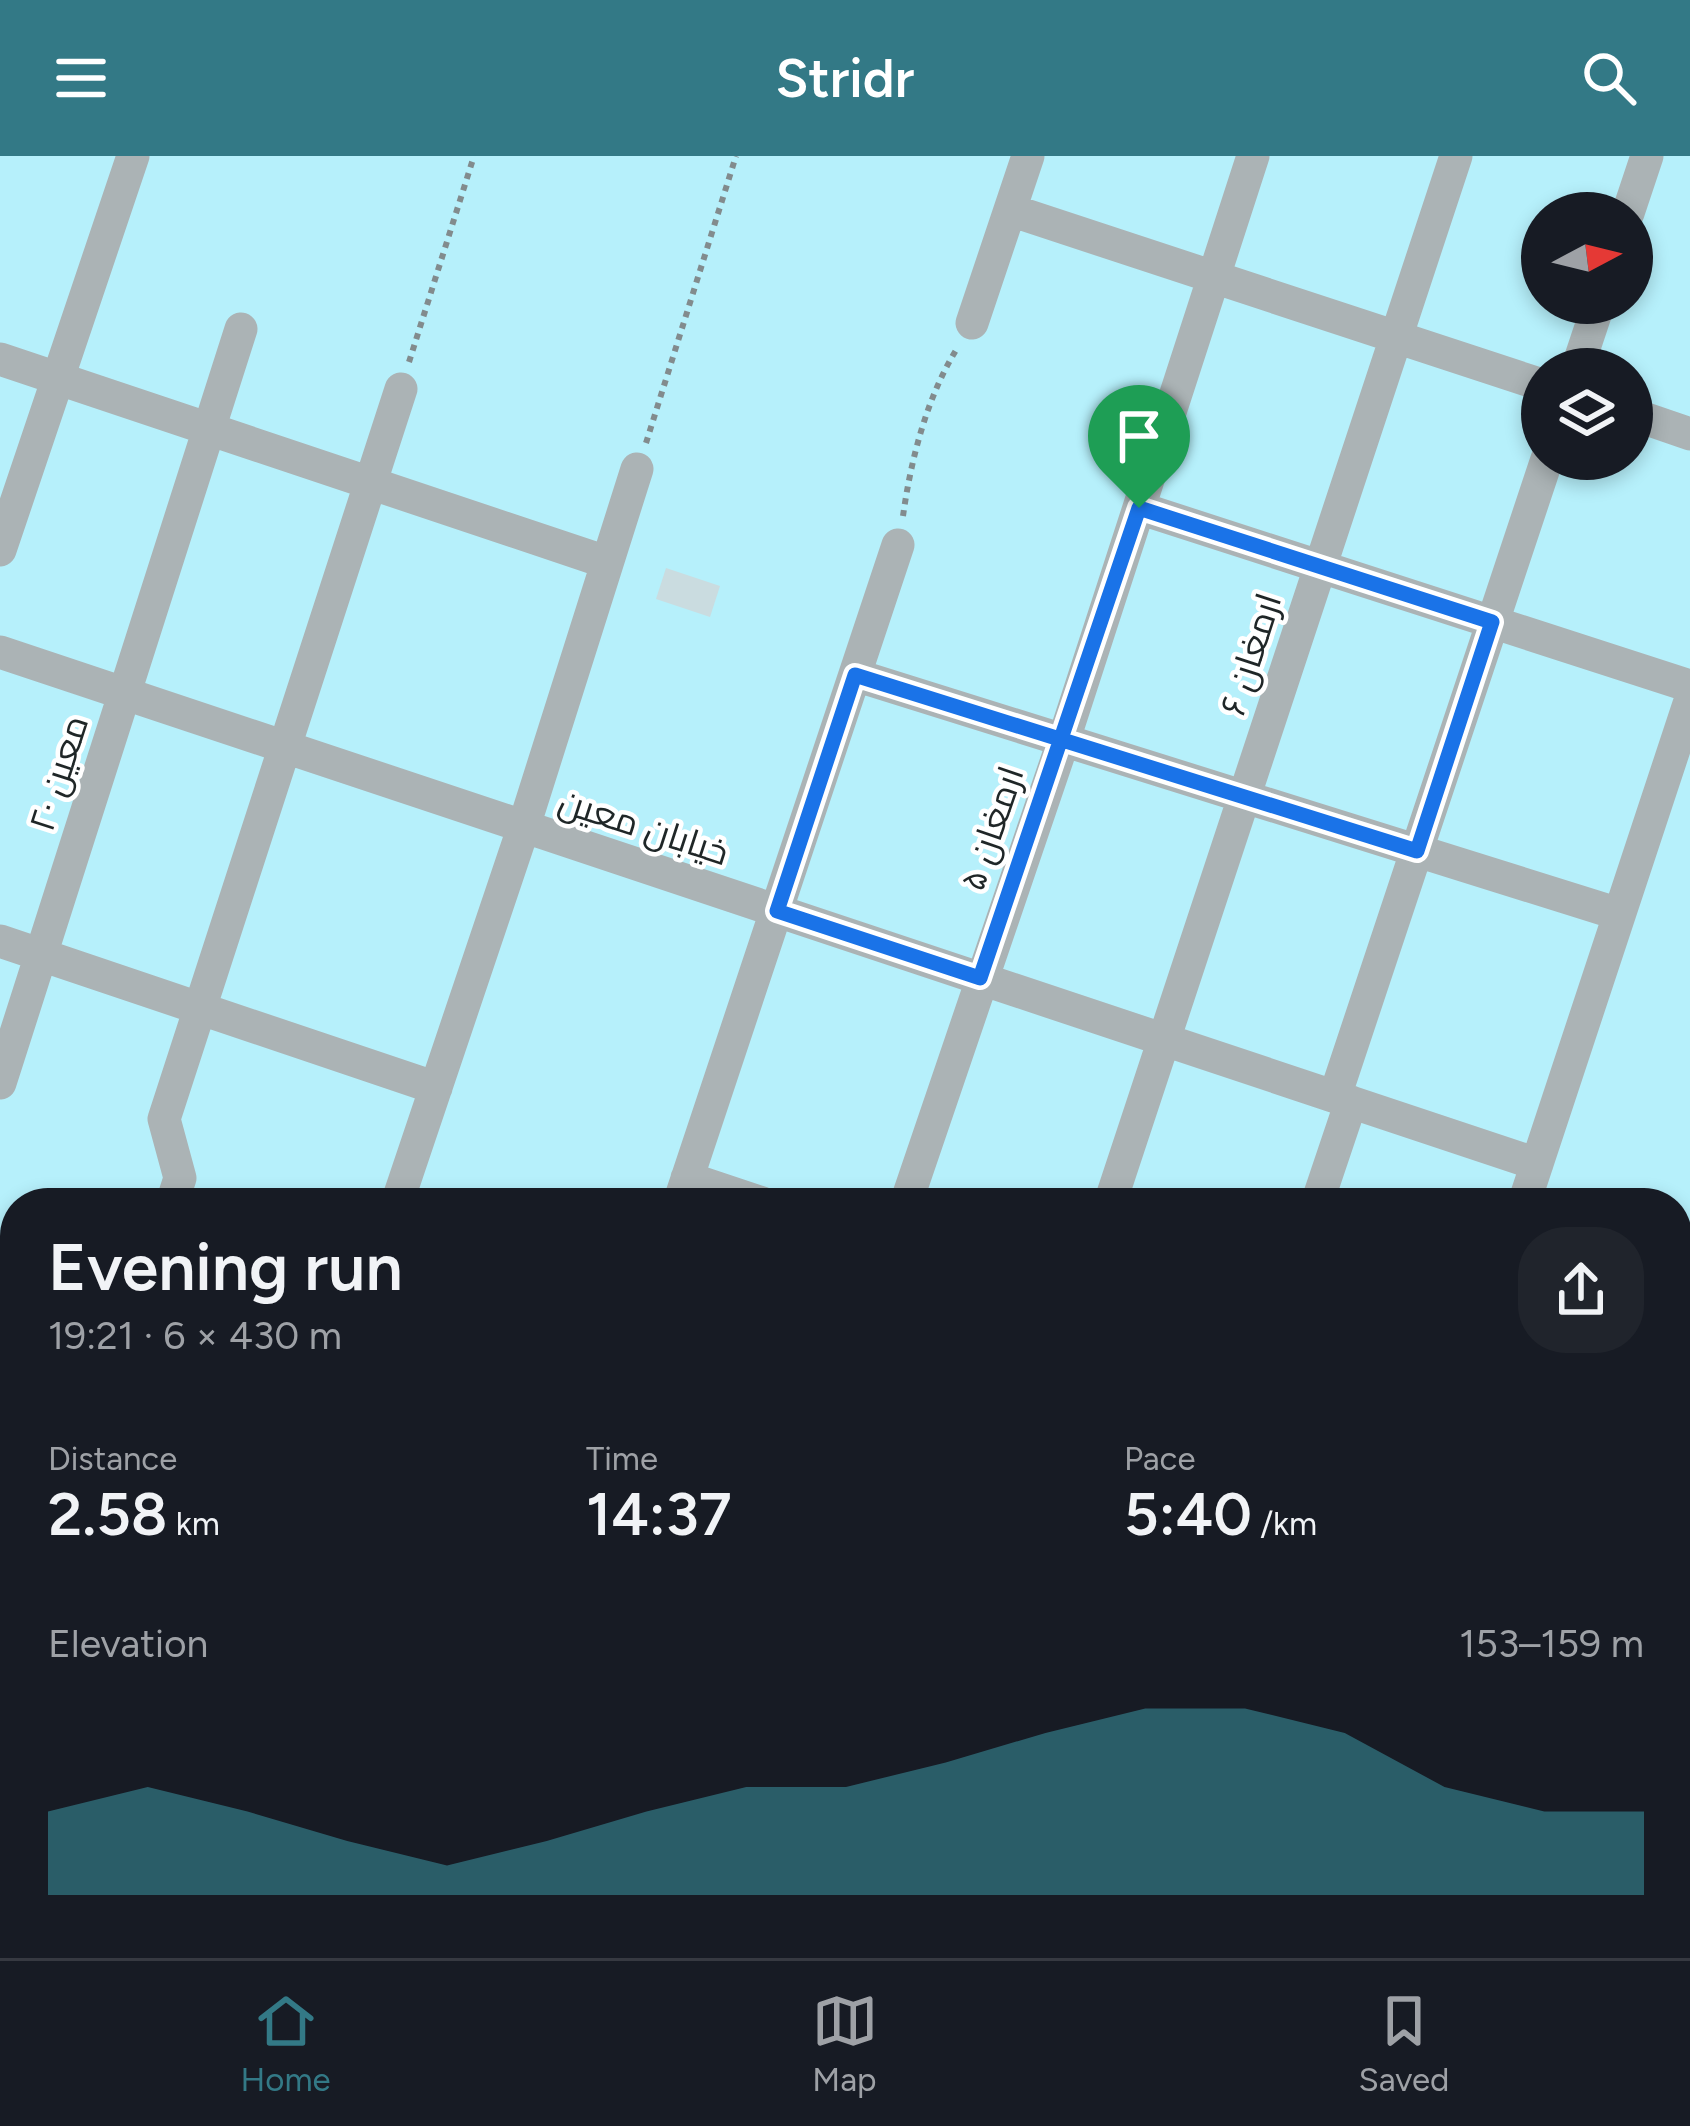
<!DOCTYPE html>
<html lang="en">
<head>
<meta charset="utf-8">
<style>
	:root { --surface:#171b24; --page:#20242c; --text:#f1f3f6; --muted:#9ea1a6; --line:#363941; --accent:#337986 }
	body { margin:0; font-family:Figtree,Cairo,sans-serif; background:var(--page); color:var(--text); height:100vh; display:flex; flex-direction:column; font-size:45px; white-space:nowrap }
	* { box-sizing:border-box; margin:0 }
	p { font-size:39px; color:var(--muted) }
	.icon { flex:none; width:66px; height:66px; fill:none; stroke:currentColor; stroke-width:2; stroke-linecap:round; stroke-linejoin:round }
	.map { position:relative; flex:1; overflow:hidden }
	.panel { position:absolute; left:0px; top:1032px; width:1692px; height:771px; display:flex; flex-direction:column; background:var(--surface); border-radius:48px 48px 0 0; box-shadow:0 6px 18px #0003 }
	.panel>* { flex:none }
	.needle { width:78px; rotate:83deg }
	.buttons { position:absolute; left:1521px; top:36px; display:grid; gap:24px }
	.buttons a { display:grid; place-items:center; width:132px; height:132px; border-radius:50%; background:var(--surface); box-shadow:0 6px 18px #0003; font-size:60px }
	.pin { position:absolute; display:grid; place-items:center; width:102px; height:102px; color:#fff; margin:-123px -51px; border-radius:50% 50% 50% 0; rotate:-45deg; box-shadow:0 0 12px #0007 }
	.pin .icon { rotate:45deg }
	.round { display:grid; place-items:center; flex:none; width:126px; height:126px; border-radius:48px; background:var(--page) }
	.headline { display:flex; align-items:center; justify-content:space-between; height:204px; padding:0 48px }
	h1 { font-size:66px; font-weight:600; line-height:90px }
	.figures { display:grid; grid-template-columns:repeat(3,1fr); gap:18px; height:204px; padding:12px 48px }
	.figures div { display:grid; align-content:center }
	.figures b { font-size:60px; font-weight:600 }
	.figures small { font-size:33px; font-weight:400 }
	.figures p { font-size:33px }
	.chart { height:336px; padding:24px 48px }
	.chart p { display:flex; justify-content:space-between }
	.chart svg { width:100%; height:216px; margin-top:12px; fill:var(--accent); opacity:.7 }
	header { display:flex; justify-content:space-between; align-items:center; height:156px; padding:0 48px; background:var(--accent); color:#fff; font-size:54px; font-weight:600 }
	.menu { display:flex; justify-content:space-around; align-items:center; height:168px; border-top:3px solid var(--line); background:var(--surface); font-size:33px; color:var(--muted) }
	.menu a { display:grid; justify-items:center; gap:6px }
	.menu .on { color:var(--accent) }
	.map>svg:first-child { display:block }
	.green { fill:#b6f0fb; fill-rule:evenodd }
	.building { fill:#cadce0 }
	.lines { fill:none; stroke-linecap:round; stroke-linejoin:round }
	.path { stroke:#828b8d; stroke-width:6; stroke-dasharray:6 6; stroke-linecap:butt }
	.minor { stroke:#abb3b5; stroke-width:33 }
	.route-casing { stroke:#fff; stroke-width:24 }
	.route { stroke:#1a73e8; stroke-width:15 }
	.labels { text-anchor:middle; stroke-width:9; stroke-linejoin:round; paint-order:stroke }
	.street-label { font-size:36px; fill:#1f2627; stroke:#fff }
</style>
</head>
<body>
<header><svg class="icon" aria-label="menu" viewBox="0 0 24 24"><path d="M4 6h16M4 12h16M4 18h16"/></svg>Stridr<svg class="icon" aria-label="search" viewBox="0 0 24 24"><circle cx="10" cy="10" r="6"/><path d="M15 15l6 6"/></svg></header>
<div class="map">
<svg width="1690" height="1802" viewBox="0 0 1690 1802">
	<rect width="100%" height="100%" fill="#f0fbfe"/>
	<path class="green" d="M0 0H1690V1802H0ZM1542 57H1632V147H1542ZM1542 213H1632V303H1542ZM15 1047H1677V1788H15Z"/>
	<path class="building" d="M666 412 720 430 710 461 656 443Z"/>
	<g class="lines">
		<path class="path" d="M409 206 474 0
			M646 287 736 0
			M903 360C911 303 927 240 958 191
			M111 1802 131 1788"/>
		<path class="minor" d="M1010 54 1542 229
			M1628 57 1647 0
			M972 167 1028 0
			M0 203 606 406
			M1577 213 1599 147
			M1632 258 1690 278
			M1139 352 1690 530
			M0 394 133 0
			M0 496 1537 1008
			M855 519 1619 758
			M0 785 436 932
			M0 927 241 173
			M1335 940 1547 303
			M687 1022 762 1047
			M172 1047 180 1022 164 963 401 233
			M397 1047 524 670 637 313
			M679 1047 898 389
			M906 1047 1064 583 1253 0
			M1110 1047 1456 0
			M1317 1047 1351 946
			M1524 1047 1690 545
			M0 1313 15 1318
			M0 1467 15 1421
			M255 1802 259 1788
			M427 1802 431 1788
			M657 1802 662 1788
			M857 1802 862 1788
			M1062 1802 1067 1788
			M1275 1802 1280 1788"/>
	</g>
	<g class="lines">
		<g class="route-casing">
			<path id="route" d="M1139 352 980 822 777 755 855 519C1043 577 1230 636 1417 695L1492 466 1139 352"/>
		</g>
		<use href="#route" class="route"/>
	</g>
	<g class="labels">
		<g class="street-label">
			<text transform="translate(1250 498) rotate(-72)" y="13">ارمغان ۶</text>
			<text transform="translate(58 617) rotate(-72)" y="13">معین ۲۰</text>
			<text transform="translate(644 670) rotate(18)" y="13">خیابان معین</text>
			<text transform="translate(991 672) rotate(-71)" y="13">ارمغان ۵</text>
		</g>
	</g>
</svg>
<div class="buttons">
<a><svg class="needle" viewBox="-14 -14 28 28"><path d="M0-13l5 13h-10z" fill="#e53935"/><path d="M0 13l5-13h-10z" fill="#9ea1a6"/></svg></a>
<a><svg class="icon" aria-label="layers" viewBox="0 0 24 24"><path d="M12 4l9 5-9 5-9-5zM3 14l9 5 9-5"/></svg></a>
</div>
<div class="pin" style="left:1139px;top:352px;background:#1e9e55"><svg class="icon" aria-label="arrive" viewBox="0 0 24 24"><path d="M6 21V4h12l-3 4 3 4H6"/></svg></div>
<section class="panel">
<div class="headline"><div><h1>Evening run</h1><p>19:21 · 6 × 430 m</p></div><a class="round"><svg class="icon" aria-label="share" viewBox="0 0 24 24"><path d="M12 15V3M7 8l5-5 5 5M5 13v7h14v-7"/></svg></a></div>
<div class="figures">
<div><p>Distance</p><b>2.58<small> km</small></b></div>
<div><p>Time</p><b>14:37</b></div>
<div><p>Pace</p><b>5:40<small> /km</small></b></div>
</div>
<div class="chart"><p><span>Elevation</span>153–159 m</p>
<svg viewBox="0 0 160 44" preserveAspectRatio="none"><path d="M0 44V27L10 22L20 27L30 33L40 38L50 33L60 27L70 22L80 22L90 17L100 11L110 6L120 6L130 11L140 22L150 27L160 27V44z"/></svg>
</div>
</section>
</div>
<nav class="menu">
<a class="on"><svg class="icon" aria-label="home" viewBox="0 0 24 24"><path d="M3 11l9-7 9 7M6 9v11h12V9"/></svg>Home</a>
<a><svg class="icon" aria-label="map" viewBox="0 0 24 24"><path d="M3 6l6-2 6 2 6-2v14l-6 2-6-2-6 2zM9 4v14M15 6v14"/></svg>Map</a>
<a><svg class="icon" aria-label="saved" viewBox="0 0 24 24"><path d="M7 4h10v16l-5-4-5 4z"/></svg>Saved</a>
</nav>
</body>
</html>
